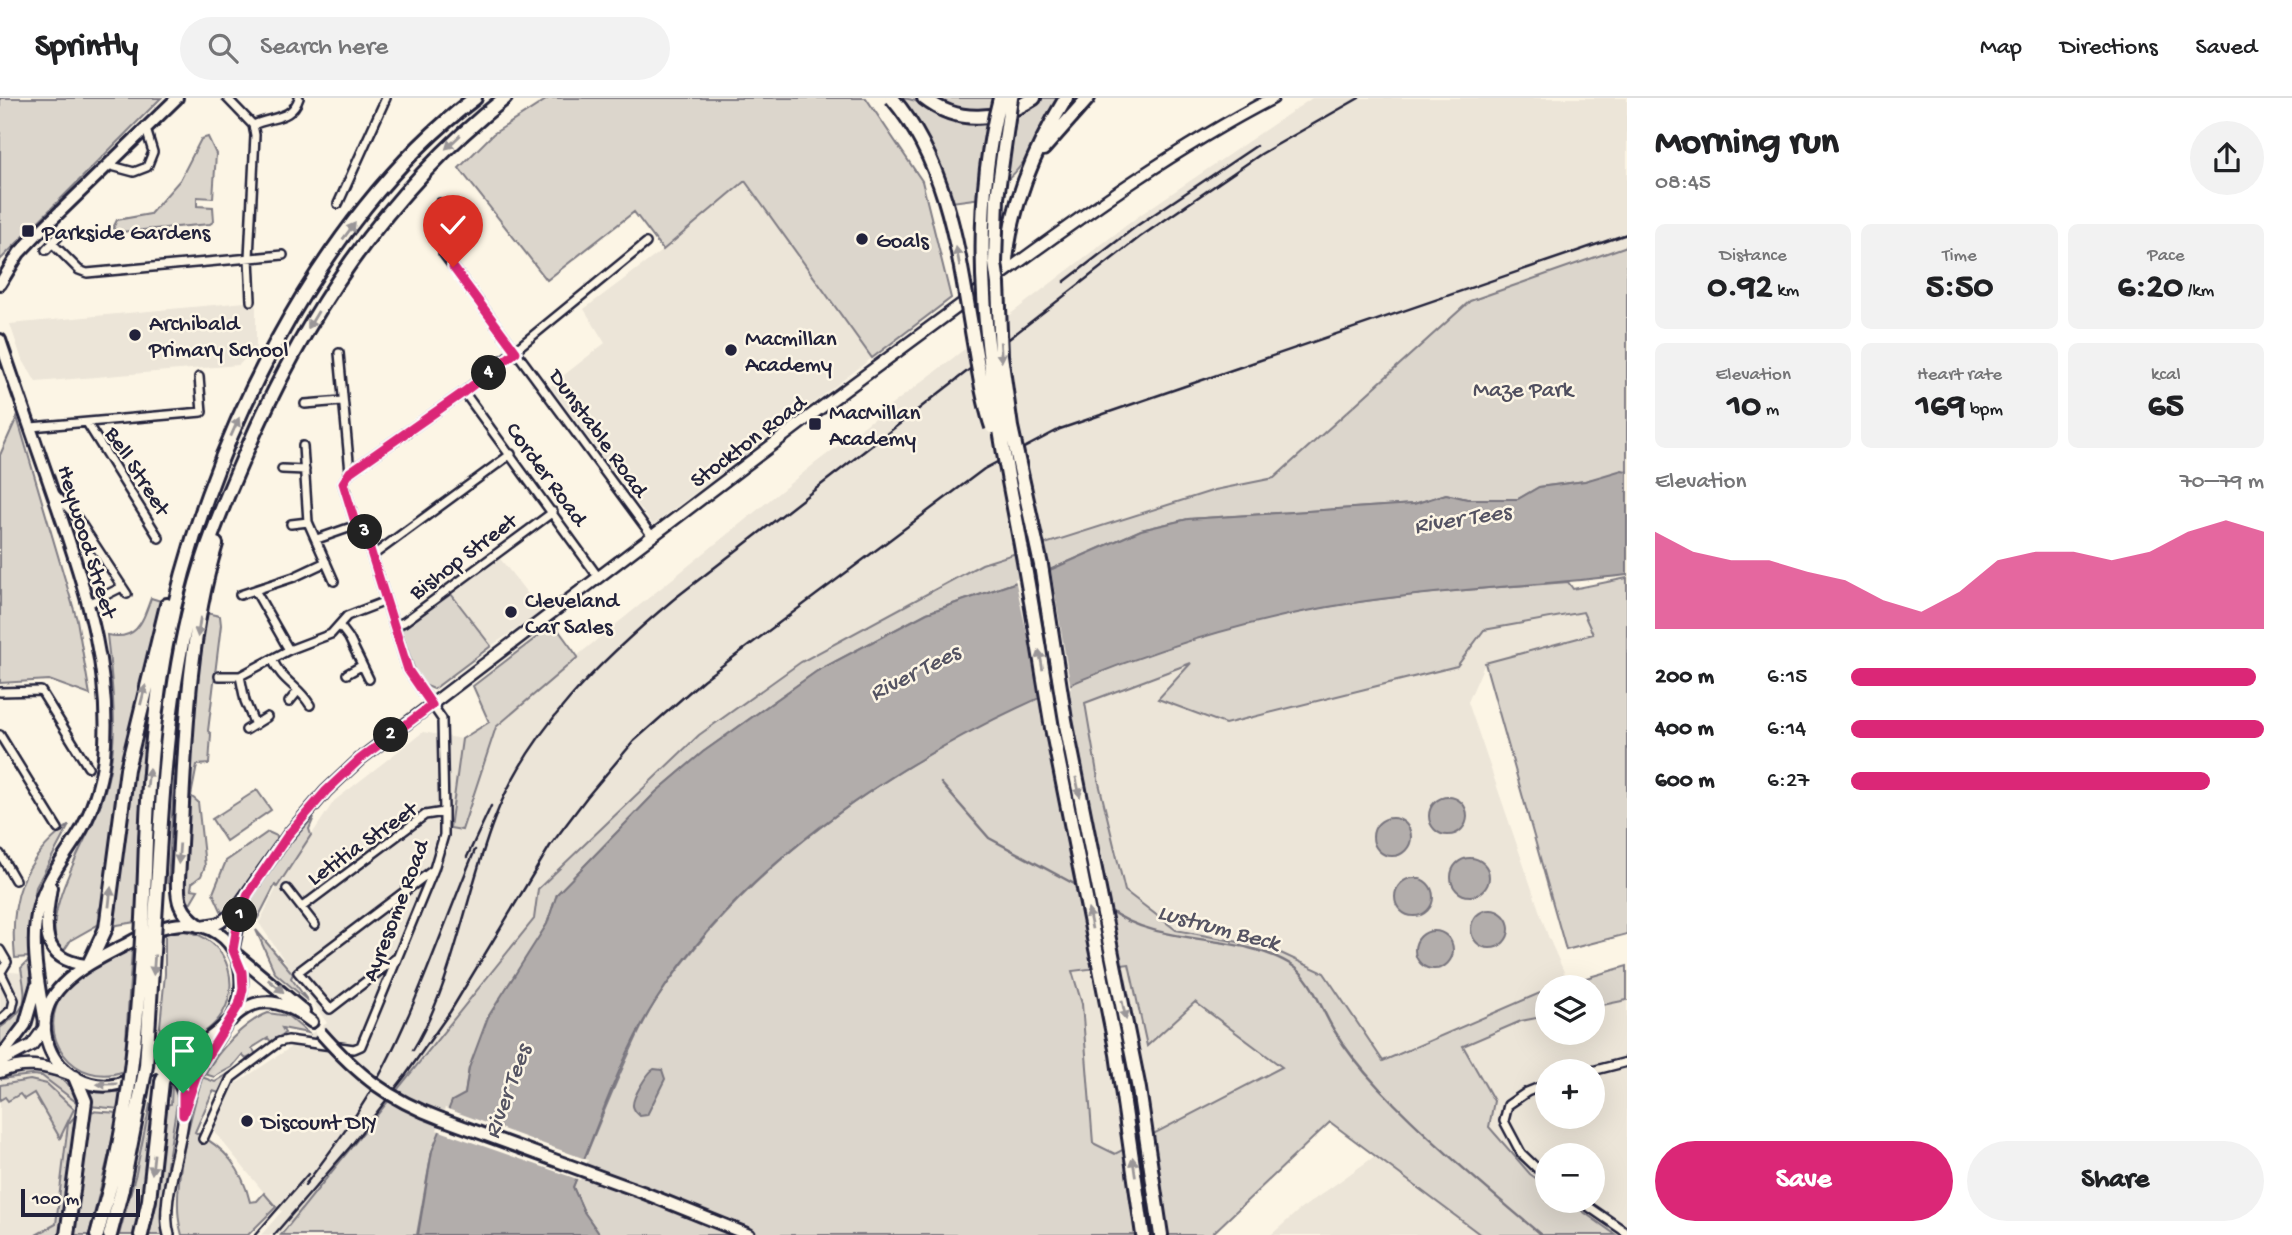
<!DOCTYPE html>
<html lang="en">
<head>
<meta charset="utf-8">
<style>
	:root { --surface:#fff; --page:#f2f2f2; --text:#202124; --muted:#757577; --line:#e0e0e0; --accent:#db2777 }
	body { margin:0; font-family:"Gochi Hand",sans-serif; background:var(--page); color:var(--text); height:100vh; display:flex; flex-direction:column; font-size:26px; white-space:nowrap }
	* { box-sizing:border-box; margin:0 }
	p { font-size:23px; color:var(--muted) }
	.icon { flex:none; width:38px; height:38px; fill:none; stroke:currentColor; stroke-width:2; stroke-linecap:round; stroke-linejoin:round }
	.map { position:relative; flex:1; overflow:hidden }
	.details { display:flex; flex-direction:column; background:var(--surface); width:665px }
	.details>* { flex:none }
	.buttons { position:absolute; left:1535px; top:877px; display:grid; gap:14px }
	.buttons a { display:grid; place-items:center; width:70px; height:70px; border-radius:50%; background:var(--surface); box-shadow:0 7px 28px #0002; font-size:35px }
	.scale { position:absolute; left:21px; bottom:18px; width:119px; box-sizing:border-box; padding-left:7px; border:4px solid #22223b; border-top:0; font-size:19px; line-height:24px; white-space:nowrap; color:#22223b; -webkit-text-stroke:5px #fcf5e5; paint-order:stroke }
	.pin { position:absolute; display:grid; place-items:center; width:60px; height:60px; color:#fff; margin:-72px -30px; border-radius:50% 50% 50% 0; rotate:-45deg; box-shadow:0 0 7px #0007 }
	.pin .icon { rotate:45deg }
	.km { position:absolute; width:35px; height:35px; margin:-18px; border-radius:50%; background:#222; color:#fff; font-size:19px; line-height:35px; text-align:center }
	.round { display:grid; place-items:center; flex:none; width:74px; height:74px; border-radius:37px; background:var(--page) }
	.headline { display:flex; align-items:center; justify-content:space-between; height:119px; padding:0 28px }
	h1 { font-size:38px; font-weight:800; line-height:52px }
	.figures { display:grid; grid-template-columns:repeat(3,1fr); gap:10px; height:119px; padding:7px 28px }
	.figures div { display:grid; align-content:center; border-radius:10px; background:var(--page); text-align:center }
	.figures b { font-size:35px; font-weight:800 }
	.figures small { font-size:19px; font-weight:400 }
	.figures p { font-size:19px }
	.chart { height:196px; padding:14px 28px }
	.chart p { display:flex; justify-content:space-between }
	.chart svg { width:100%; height:126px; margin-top:7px; fill:var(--accent); opacity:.7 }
	.primary-button { display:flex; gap:14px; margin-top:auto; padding:14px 28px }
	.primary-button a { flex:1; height:80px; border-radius:42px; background:var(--accent); color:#fff; font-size:28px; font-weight:800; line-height:80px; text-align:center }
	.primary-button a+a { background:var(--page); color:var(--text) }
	ul { padding:0 28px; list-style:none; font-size:23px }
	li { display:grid; grid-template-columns:112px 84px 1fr; align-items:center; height:52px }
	li i { height:18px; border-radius:9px; background:var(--accent) }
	header { display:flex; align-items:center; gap:42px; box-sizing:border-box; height:98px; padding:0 35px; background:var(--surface); border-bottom:2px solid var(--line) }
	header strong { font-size:33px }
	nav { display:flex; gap:38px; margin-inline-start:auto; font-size:24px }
	.search { width:490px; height:63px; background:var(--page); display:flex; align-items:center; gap:18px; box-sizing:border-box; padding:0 24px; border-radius:38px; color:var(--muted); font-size:26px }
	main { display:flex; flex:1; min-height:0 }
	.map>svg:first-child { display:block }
	.built { fill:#ece5d8; fill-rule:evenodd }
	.green { fill:#dcd6cc; stroke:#7f7c84; stroke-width:2; fill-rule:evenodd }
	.water { fill:#b2adab; stroke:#78757e; stroke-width:2 }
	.pier { fill:#fcf5e5 }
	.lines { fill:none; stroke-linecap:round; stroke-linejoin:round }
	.stream { stroke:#78757e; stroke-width:2.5 }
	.minor-casing { stroke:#22223b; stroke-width:12 }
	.tertiary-casing { stroke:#22223b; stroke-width:14 }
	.secondary-casing { stroke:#22223b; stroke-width:15 }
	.primary-casing { stroke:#22223b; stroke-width:16 }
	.trunk-casing { stroke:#22223b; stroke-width:18 }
	.minor { stroke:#fcf5e5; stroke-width:7 }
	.tertiary { stroke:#fcf5e5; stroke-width:9 }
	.secondary { stroke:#fcf5e5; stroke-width:10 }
	.primary { stroke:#fcf5e5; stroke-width:10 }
	.trunk { stroke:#fcf5e5; stroke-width:12 }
	.rail { stroke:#22223b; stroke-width:2.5 }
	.primary-bridge-casing { stroke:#22223b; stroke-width:16; stroke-linecap:butt }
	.trunk-bridge-casing { stroke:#22223b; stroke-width:18; stroke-linecap:butt }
	.primary-bridge { stroke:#fcf5e5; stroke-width:10 }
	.trunk-bridge { stroke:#fcf5e5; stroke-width:12 }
	.oneway { fill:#9a9698 }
	.route-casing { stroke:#fff; stroke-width:14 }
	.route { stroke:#db2777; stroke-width:9 }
	.poi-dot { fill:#22223b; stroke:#fcf5e5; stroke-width:2.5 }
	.labels { text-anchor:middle; stroke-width:5; stroke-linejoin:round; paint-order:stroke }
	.poi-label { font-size:23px; fill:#22223b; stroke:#fcf5e5; text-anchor:start }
	.park-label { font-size:23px; fill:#504f5f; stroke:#fcf5e5 }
	.street-label { font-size:23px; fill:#22223b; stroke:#fcf5e5 }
	.water-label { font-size:24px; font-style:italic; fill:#545362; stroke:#fcf5e5 }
</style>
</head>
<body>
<header>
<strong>Sprintly</strong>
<div class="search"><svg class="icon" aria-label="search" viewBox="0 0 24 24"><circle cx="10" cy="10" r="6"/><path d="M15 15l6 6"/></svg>Search here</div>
<nav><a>Map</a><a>Directions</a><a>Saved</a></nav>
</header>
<main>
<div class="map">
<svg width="1627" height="1137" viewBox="0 0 1627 1137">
	<rect width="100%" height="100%" fill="#fcf5e5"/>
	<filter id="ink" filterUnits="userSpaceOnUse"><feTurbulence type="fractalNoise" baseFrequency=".0143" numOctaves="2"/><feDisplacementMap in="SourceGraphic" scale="14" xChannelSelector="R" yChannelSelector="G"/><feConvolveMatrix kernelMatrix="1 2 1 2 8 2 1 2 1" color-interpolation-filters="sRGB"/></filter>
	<g filter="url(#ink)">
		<path class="built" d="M1312 0H1627V148L1470 203 1274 380 1215 392 801 564 699 637 539 791 534 820 384 1011 432 1053 418 1137H261L282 1113 274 1107 213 1032 234 987 327 925 259 825 277 789 334 703 423 634 462 641 450 729 462 732 496 629 583 553 813 367 1140 117Z
			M745 82 872 260 653 427 550 288 605 245 584 211 663 152Z
			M256 203V249L239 267 36 284 21 259 10 226Z
			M498 458 542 514 491 548 451 496Z
			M1583 514 1594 535 1485 565 1468 604 1548 838 1568 883 1547 889V892L1384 963 1355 924 1270 850 1176 832 1125 793 1098 681 1085 605 1193 565 1483 532Z
			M1129 866 1195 904 1283 969 1115 1056 1093 1045 1082 906 1071 873Z
			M0 873 22 875 26 894 17 917 0 930Z
			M1627 902V1137H1616L1568 1103 1592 1102V1057H1547V1088L1530 1076 1489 1029 1494 1003 1462 947 1521 923 1547 918V934H1592L1593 909ZM1547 973H1592V1018H1547Z
			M25 971 69 986 80 1000 61 1137H0V976Z
			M1375 1058 1481 1137H1271L1298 1113Z"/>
		<path class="green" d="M0 0H161L0 162Z
			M549 0H866L922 83 951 200 872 260 745 83 663 152 634 114 547 182 459 70 493 36Z
			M899 0C919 0 922 9 939 17 955 24 971 26 989 26L981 100 952 104 926 37Z
			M930 0H994L990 15H967Z
			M1043 0H1061C1050 20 1023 73 1005 83L1014 20Z
			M208 39 216 56 213 100 197 99V108L213 109 214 123 210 126 120 134 113 130 117 122 150 116 180 82 201 41Z
			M1627 148V373L1585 383 1539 389 1518 401H1467L1446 396 1414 406 1188 421 1141 432 1043 475 927 515 817 573 703 654 656 694 557 796 547 826 469 970 465 997 432 1053 417 1137H281L534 821 538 791 699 637 801 564 982 466 1215 392 1274 380 1470 203Z
			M17 319 77 522 90 597 49 582 0 585V357Z
			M1627 480V836L1566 852 1485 565 1593 536 1583 514 1484 532 1457 568 1225 626 1158 601 1191 565 1085 605 1098 681 1125 793 1176 832 1270 850 1324 875 1383 963 1547 892V918L1521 923 1463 948 1494 1003 1489 1029 1530 1076 1547 1088V1102L1568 1103 1616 1137H1481L1330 1024 1211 1137H600L584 1114 573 1089C590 1047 607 1004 626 962 636 941 644 920 657 901 788 705 1034 580 1258 523 1359 498 1465 492 1568 484L1573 491ZM1129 866 1147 948 1195 904 1282 969 1115 1056 1093 1045 1082 906 1072 873Z
			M451 496 491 548 434 591 419 585 401 532Z
			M151 500 164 504 118 698 104 804 98 813 101 817 99 826 71 842 63 854C35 828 84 746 96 718 122 659 114 598 107 537 137 543 142 525 151 500Z
			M206 515 220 518 221 527 208 633 211 636 209 666 197 667 191 698 198 704 205 768 201 778 192 785 191 791 198 792 191 804 185 806 180 796 196 574Z
			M554 526 578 559 496 629 462 732 450 730 462 641 489 624 473 588Z
			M185 582 172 785H168L178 616Z
			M144 627 148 628 141 682 136 824 111 828 128 690Z
			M257 692 271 712 226 743 212 721Z
			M314 719 309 731 311 737 277 789 275 787 258 820 248 802 276 760Z
			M69 727 36 789 30 823V859L15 860C9 803 22 762 69 727Z
			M268 734 277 738 276 747 235 808 223 817 213 795 226 763Z
			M256 832 293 876 291 880 308 903 275 875Z
			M184 833C230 839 246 895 213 927 199 941 174 950 157 959L165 876V835Z
			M132 851 124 973C74 992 33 936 64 894 79 873 110 862 132 851Z
			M28 863 31 864C30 906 25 919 0 952V930C30 909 26 902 21 870Z
			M1627 868V902L1593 909 1592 889H1555Z
			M268 915 288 918 308 935 282 930 285 935 271 944 268 940 252 950 256 956 246 961 242 957 232 969 214 979 205 976C218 953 244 924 268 915Z
			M25 971C50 975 73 980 80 1007L42 978 32 977 0 981Z
			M228 976 219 995 213 993 195 1034C225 1050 242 1070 250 1104L257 1103 264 1095 276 1109 248 1137H182C169 1094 190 1022 202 979L215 984Z
			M30 982 47 986 74 1011 60 1040 34 995 24 1001 20 996 8 1003 5 999 0 1002V987Z
			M172 986 178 999 164 1086V1137H147L157 1092 165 1007 171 1006Z
			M89 994H122L120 1011 89 1008Z
			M150 1006H154L148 1095 137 1137H119L136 1075Z
			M89 1013 119 1015 89 1137H71Z
			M79 1014 61 1137H36L56 1126 68 1026Z"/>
		<path class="water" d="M1622 372 1627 373V477C1536 488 1444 491 1353 505 1108 542 791 688 655 904 621 957 597 1030 573 1089L584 1114 600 1137H418L432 1053 452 1003 465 996 469 970 488 919 547 826 557 796 656 694 703 654 817 573 927 515 1043 475 1141 432 1188 421 1414 406 1446 396 1467 401H1518L1539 389 1585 383Z
			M1429 718a19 19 0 1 1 38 0a19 19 0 1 1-38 0Z
			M1373 739a19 19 0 1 1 38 0a19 19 0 1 1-38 0Z
			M1451 779a19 19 0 1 1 38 0a19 19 0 1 1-38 0Z
			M1395 799a19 19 0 1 1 38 0a19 19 0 1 1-38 0Z
			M1471 831a19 19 0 1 1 38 0a19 19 0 1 1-38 0Z
			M1415 852a19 19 0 1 1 38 0a19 19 0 1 1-38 0Z
			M654 971 662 972 665 981 647 1017 640 1018C637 1015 634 1013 633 1008 632 1000 647 975 654 971Z"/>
		<path class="pier" d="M1050 467 1071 591 1042 604 1015 481Z
			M445 1010 588 1062 580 1082 437 1032Z"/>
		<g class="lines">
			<path class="stream" d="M941 685 989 740 1078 788
				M1108 811C1158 849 1237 834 1290 866 1313 880 1320 910 1334 932 1346 952 1363 973 1379 990 1429 1043 1486 1090 1541 1137"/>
			<g class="minor-casing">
				<path id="minor" d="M227 0 253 27 255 37 249 160 251 203
					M253 27C273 18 292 22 299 0
					M108 67 134 74 147 69 153 54 146 31
					M440 105 443 155 652 438
					M338 106 386 0
					M52 145 79 172 87 175 283 157
					M46 152 59 138
					M464 294 599 480
					M305 306 342 303
					M87 325 159 440
					M31 329 202 314 199 279
					M303 348 308 424 334 483
					M282 371 305 372
					M350 374 464 294 646 145
					M56 397 78 421 127 496
					M291 426 308 424
					M317 441 357 427
					M372 458 511 356
					M256 494 289 552
					M240 497 294 479 326 464
					M90 505 122 489
					M340 528 349 540 369 581
					M394 528 404 524 553 414
					M272 561C283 585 298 587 310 607
					M347 576 361 568
					M219 578H240
					M0 594 41 593 88 669
					M289 604 298 593
					M255 627 245 603 240 578 289 552 331 536 347 518 386 503
					M246 632 267 619
					M0 637 58 731
					M0 756 15 782
					M287 791 315 827
					M302 809 425 717 444 714
					M0 852 7 864 1 874
					M395 861 330 911 298 874 433 772
					M0 873 14 902 12 911 0 922
					M1592 973 1627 964
					M1547 986 1527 994 1508 1007 1504 1023 1521 1055 1547 1080
					M203 1041 231 980 279 944 288 942 354 951 361 948 434 771 444 737V714L442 621 408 572 364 432 354 421 343 385 350 374 339 255
					M1579 1102 1627 1135"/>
			</g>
			<g class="tertiary-casing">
				<path id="tertiary" d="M161 972C170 976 178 981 181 990 195 1022 157 1096 169 1137
					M186 1008 198 973 228 925"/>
			</g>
			<g class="secondary-casing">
				<path id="secondary" d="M1001 177C1089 113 1176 50 1273 0
					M201 828 219 825 233 815 288 737 326 693 360 661 810 318 986 188
					M233 852 242 809
					M0 964 32 947 45 929
					M0 974C24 963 45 968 69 976"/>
			</g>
			<g class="primary-casing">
				<path id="primary" d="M0 186 19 155 37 136 177 0
					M0 242C20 302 42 362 62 422 88 499 112 577 104 659 101 686 91 717 77 739 63 761 46 783 39 808 29 844 39 888 45 924
					M51 789C45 828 38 861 86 867
					M238 858 304 913
					M231 922C254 881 239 826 184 826 164 826 143 837 125 847 86 867 28 894 49 949 59 976 90 993 118 986 135 981 150 971 166 964 180 957 195 950 208 941 225 930 238 909 259 905 279 901 297 912 312 924
					M0 960 25 927 36 889
					M442 1021 642 1094 749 1137"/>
			</g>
			<g class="trunk-casing">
				<path id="trunk" d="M924 0C958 27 999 23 1034 0
					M1043 51 1088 0
					M1005 172C1010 109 1033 54 1066 0
					M1041 467 1065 622 1139 991 1161 1137
					M1052 630 1117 956 1143 1137
					M145 773C147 697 152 622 166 547 203 355 317 119 475 0
					M158 774C163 682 169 590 192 501 204 452 223 407 243 361 303 220 384 96 505 0
					M198 827C180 814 177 803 178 781 185 673 184 551 216 446
					M90 864 106 830 127 671 167 507
					M67 1137 85 1003 75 979
					M97 1137 110 1089
					M110 1137 122 1091
					M141 1137 149 1102 162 984 167 970 179 957"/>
			</g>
			<use href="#minor" class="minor"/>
			<use href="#tertiary" class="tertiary"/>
			<use href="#secondary" class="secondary"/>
			<use href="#primary" class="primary"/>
			<use href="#trunk" class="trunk"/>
			<path class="rail" d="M1064 184 1138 127 1256 48
				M467 759 491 708
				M413 952C453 886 466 795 494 722 528 632 602 561 674 501L1140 139 1261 56 1359 0
				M305 1087C333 1050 361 1013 383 971 419 901 444 825 475 752
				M255 1137 308 1076
				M274 1137 350 1049 405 978 450 914 550 748 587 699 634 643 703 582 984 371 1060 331 1627 136"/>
			<g class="primary-bridge-casing">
				<path id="primary-bridge" d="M320 934C359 978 388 1001 442 1021"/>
			</g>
			<g class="trunk-bridge-casing">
				<path id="trunk-bridge" d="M892 0C952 70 960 169 976 256 980 280 984 306 992 329
					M1000 0C965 135 989 282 1015 415 1029 487 1040 558 1052 630
					M1011 0 997 100 995 165 998 186 1001 257 1011 329 1041 467
					M110 1089C135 985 141 880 145 773
					M122 1091 146 968 158 774"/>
			</g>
			<use href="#primary-bridge" class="primary-bridge"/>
			<use href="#trunk-bridge" class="trunk-bridge"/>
		</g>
		<defs><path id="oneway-solid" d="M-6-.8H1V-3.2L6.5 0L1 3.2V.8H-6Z" transform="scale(1.75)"/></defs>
		<g class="oneway">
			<use href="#oneway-solid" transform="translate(453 44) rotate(137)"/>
			<use href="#oneway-solid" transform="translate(349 133) rotate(-53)"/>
			<use href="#oneway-solid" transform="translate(958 159) rotate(-101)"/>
			<use href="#oneway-solid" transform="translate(313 222) rotate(121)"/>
			<use href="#oneway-solid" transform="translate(1001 254) rotate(86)"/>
			<use href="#oneway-solid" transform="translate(235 329) rotate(-66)"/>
			<use href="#oneway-solid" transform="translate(199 529) rotate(98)"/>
			<use href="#oneway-solid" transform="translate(1041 562) rotate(-100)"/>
			<use href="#oneway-solid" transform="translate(143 597) rotate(-76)"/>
			<use href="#oneway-solid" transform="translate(148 680) rotate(-85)"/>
			<use href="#oneway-solid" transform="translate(1078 689) rotate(78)"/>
			<use href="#oneway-solid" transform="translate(179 756) rotate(94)"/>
			<use href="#oneway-solid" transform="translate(110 799) rotate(-84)"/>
			<use href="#oneway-solid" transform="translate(1090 821) rotate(-101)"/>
			<use href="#oneway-solid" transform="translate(154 867) rotate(94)"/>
			<use href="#oneway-solid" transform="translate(276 888) rotate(39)"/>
			<use href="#oneway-solid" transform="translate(1124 912) rotate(78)"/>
			<use href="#oneway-solid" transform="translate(107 986) rotate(179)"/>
			<use href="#oneway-solid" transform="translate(153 1066) rotate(96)"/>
			<use href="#oneway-solid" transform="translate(1134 1069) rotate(-98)"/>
		</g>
	</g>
	<g class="lines" filter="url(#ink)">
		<g class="route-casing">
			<path id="route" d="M183 995V1017L198 973 239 907 243 891 242 874 233 852 238 822 248 796 288 737 326 693 360 661 432 607 408 572 364 432 354 421 343 385 350 374 464 294 516 254 453 169"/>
		</g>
		<use href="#route" class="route"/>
	</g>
	<g class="poi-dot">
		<rect x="21" y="126" width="14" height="14" rx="3.5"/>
		<circle cx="862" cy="141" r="7"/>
		<circle cx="135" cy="237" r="7"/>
		<circle cx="731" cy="252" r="7"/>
		<rect x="808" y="319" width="14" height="14" rx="3.5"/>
		<circle cx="511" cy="514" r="7"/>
		<circle cx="247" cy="1023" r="7"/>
	</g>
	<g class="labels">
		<g class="poi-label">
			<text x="42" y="141">Parkside Gardens</text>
			<text x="876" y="149">Goals</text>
			<text x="149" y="232">Archibald<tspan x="149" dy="26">Primary School</tspan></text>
			<text x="745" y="247">Macmillan<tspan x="745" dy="26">Academy</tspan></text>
			<text x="829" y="321">MacMillan<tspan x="829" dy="26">Academy</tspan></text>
			<text x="525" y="509">Cleveland<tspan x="525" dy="26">Car Sales</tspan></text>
			<text x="261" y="1031">Discount DIY</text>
		</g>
		<g class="park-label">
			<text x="1523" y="298">Maze Park</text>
		</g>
		<g class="street-label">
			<text transform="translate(600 334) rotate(54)" y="8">Dunstable Road</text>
			<text transform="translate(747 342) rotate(-37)" y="8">Stockton Road</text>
			<text transform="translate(139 372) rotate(57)" y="8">Bell Street</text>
			<text transform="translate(548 375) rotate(54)" y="8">Corder Road</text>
			<text transform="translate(89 443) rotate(73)" y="8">Heywood Street</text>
			<text transform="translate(462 457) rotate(-37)" y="8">Bishop Street</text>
			<text transform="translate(361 744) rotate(-35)" y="8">Letitia Street</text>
			<text transform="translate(394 812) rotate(-69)" y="8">Ayresome Road</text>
		</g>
		<g class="water-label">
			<text transform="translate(1462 419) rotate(-9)" y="8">River Tees</text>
			<text transform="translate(914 573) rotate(-27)" y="8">River Tees</text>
			<text transform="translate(1219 828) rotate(15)" y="8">Lustrum Beck</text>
			<text transform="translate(506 993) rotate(-70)" y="8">River Tees</text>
		</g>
	</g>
</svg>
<div class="buttons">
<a><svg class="icon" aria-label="layers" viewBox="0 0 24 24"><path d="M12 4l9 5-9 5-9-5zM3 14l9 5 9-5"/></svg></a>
<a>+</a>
<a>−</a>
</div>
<div class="scale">100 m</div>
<div class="pin" style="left:183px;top:995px;background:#1e9e55"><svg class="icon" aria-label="arrive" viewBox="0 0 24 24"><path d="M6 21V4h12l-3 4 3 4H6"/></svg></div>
<div class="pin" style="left:453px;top:169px;background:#d93025"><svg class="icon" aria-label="check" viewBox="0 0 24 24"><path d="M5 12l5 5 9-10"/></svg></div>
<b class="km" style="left:240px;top:817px">1</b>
<b class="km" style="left:391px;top:637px">2</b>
<b class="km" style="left:365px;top:434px">3</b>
<b class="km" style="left:489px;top:275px">4</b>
</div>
<section class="details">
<div class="headline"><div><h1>Morning run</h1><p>08:45</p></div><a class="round"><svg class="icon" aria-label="share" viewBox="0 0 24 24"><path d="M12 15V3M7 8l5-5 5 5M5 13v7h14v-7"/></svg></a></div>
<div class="figures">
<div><p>Distance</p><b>0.92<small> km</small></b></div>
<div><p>Time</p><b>5:50</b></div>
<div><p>Pace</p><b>6:20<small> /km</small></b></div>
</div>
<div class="figures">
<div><p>Elevation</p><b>10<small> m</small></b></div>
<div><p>Heart rate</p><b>169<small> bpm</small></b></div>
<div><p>kcal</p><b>65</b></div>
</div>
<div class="chart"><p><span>Elevation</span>70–79 m</p>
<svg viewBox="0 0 160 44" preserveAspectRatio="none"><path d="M0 44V10L10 17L20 20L30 20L40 24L50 27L60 34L70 38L80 31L90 20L100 17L110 17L120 20L130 17L140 10L150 6L160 10V44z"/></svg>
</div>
<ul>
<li><b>200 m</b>6:15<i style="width:98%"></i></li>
<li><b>400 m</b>6:14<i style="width:100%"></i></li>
<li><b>600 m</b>6:27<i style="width:87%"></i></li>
</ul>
<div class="primary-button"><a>Save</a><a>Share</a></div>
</section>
</main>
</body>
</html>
